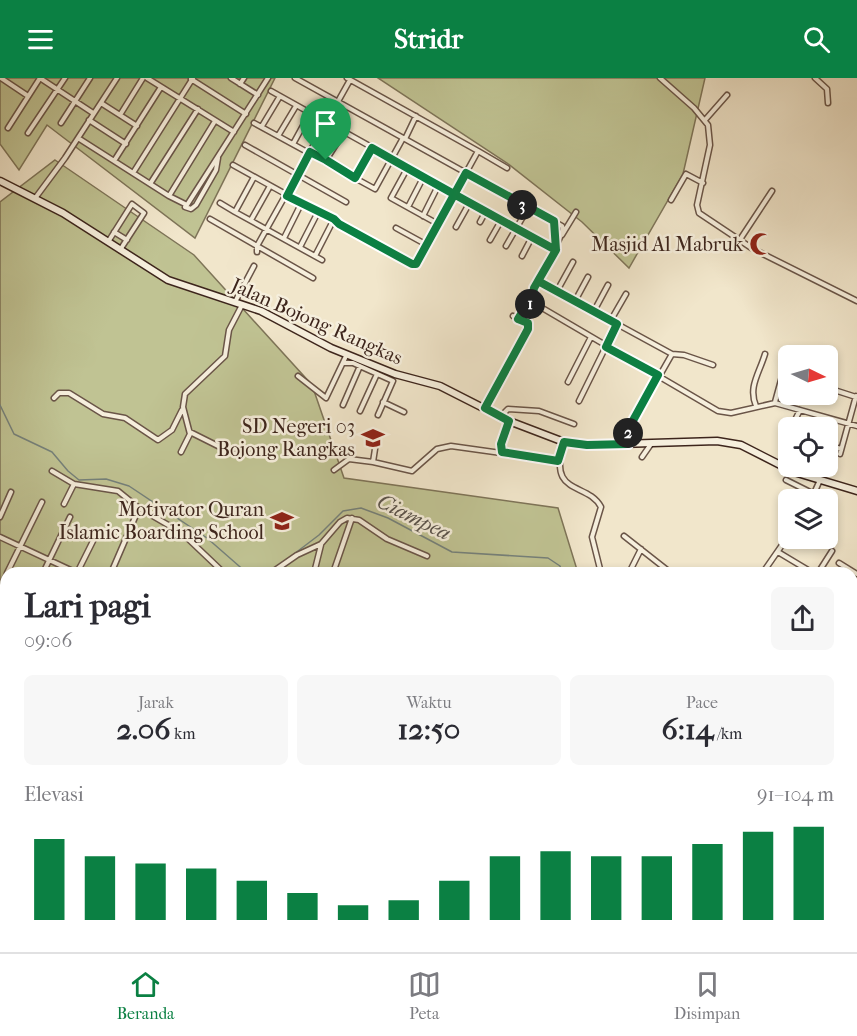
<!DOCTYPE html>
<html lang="id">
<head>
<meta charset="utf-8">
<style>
	:root { --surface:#fff; --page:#f7f7f7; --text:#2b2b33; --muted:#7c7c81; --line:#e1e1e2; --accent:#0b8043 }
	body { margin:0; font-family:"IM FELL French Canon",serif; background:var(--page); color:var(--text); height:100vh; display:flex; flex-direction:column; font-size:22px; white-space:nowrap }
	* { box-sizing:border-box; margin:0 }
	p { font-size:20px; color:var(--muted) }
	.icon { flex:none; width:33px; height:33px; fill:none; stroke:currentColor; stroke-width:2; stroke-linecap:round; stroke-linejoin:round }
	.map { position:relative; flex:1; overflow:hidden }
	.details { position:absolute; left:0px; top:489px; width:858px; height:386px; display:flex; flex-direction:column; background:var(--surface); border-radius:18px 18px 0 0; box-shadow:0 3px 9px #0003 }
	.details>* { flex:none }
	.needle { width:39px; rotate:95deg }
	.fabs { position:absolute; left:778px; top:267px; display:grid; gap:12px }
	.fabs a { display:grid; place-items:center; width:60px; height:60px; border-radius:9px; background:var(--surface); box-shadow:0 3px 9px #0003; font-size:30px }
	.pin { position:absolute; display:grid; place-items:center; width:51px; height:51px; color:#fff; margin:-62px -26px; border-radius:50% 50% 50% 0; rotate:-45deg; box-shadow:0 0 6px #0007 }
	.pin .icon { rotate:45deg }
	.km { position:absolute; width:30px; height:30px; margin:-15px; border-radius:50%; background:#222; color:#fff; font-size:16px; line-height:30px; text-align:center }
	.round { display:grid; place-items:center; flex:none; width:63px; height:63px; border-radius:9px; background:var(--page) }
	.headline { display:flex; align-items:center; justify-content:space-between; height:102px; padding:0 24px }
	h1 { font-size:33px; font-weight:800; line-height:45px }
	.figures { display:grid; grid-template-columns:repeat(3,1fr); gap:9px; height:102px; padding:6px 24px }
	.figures div { display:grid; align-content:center; border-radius:9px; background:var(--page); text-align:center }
	.figures b { font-size:30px; font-weight:800 }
	.figures small { font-size:16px; font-weight:400 }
	.figures p { font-size:16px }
	.chart { height:168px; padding:12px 24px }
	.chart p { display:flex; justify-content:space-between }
	.chart svg { width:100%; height:108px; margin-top:6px; stroke:var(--accent); stroke-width:6 }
	header { display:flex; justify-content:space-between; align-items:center; height:78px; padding:0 24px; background:var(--accent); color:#fff; font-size:27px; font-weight:800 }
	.menu { display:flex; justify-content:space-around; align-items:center; height:84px; border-top:2px solid var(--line); background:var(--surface); font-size:16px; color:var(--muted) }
	.menu a { display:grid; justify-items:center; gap:3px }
	.menu .current { color:var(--accent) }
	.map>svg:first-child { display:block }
	.green { fill:#c0c393; stroke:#7e7458; stroke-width:1.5 }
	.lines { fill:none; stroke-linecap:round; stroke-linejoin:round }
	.stream { stroke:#75817b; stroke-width:1.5 }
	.minor-casing { stroke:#6a5548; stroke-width:7 }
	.secondary-casing { stroke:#3d251c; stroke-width:9 }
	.minor { stroke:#f6efdd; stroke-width:4 }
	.secondary { stroke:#f6efdd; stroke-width:6 }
	.route-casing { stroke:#fff; stroke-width:12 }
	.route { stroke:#0b8043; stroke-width:8 }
	.labels { text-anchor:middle; stroke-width:5; stroke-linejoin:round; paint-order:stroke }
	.poi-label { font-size:20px; fill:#3d251c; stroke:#f6efdd; text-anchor:end }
	.street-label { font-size:20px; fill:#3d251c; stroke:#f6efdd }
	.water-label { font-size:21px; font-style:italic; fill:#59534c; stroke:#f6efdd }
</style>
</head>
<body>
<header><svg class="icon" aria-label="menu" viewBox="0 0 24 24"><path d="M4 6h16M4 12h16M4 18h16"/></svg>Stridr<svg class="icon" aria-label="search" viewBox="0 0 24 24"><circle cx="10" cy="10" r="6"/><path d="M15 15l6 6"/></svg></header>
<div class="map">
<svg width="857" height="874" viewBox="0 0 857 874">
	<rect width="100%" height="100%" fill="#f1e6cb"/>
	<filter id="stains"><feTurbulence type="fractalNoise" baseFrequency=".00333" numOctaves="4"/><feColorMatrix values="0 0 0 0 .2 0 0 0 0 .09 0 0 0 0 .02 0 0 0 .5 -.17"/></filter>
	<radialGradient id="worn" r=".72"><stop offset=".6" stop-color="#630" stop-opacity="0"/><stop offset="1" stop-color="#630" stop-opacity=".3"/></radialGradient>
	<path class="green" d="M0 0H275L195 160 47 47 19 92 0 66Z
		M378 0H705L683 96 629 190 582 144 507 85Z
		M55 82 194 177 312 307 344 400 558 430 578 495H6V632L0 631V124Z
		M0 642 6 643V868L364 869 360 874H0Z"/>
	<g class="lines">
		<path class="stream" d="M0 327 14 356 52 374 68 393 79 402 106 401 129 408 207 460 247 495
			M290 479 319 457 343 433 361 430 388 440 452 474 548 480 560 488 562 495
			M852 790 857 791
			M857 824 853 828 857 860"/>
		<g class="minor-casing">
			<path id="minor" d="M1 0 28 18
				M40 0 93 35
				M147 0 234 54
				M231 0 258 17
				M295 0 562 148 563 151C556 176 533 199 532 224L718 333 731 335 775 325 857 348
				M660 0 694 30 708 47 710 67 697 127 699 135 753 171 857 223
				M815 0 827 11 828 25
				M191 1 246 36
				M240 6 244 0
				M271 13 556 172
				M101 25 137 48
				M120 37 143 0
				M89 42 126 66
				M705 42 727 17
				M61 45 90 0
				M254 45 375 111 403 60
				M262 48 280 18
				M8 50 40 0
				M28 55 65 0
				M278 58 296 28
				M78 60 169 118 187 127 268 0
				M405 61 416 38
				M293 66 310 35
				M245 67 346 124
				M478 73 507 90
				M326 82 344 54
				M114 83 161 9
				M233 87 412 186H416L478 73 347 0
				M408 89 391 120 438 146
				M133 95 193 0
				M254 99 235 134 322 182
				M355 100 372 70
				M150 106 198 31
				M169 118 215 43
				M36 119 65 80 117 0
				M671 122 686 96 703 105
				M220 125 235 134
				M185 129 191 131 196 127 216 92 218 80
				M408 129 424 98
				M423 138 439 106
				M210 141 313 200
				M251 142 270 108
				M480 144 486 133
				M554 144 557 166
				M456 149 470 124
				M396 150 427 167
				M114 154 127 162
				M562 157 576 134
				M284 160 301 126
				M741 160 772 113
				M490 162 502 141
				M108 164 132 126 144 135 120 172
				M506 168 528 130
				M300 169 318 134
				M257 174V168L350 2
				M315 178 334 141
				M522 178 532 159
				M538 203 672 276 631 348 628 366
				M557 213 573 184
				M575 223 588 199
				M235 224 254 188
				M594 233 608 207
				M518 241 524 231 532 224
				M611 242 626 216
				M672 276 684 277 713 287
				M343 285H353L393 303 378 337
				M298 298 326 320 347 276
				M568 304 591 259
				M828 310 856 319
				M54 320 59 315H69L103 336 125 340 158 362 172 352 182 332
				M579 323 617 246
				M383 324 404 334
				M775 324 789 273
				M343 327 360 288
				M756 328C748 309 759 296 765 276
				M485 330 528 251V245L513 238
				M360 333 377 296
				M501 338 508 331 539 333 574 346
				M791 350 800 332
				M190 354 234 376
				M564 364C547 419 587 403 601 429L592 459 601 495
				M828 367 841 371
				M375 371 373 384 412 393 437 371 451 368 558 383
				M181 374 190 356 183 329 185 316 225 278 229 252 242 227
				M502 374 501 367 509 344
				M840 376 856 318
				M642 379 651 366
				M334 392 349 381 373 384
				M52 393 74 406 118 413 139 430 182 455 224 495
				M786 402 814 416
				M811 422 820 402
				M64 426 74 406
				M0 439 11 414
				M624 458 671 495
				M0 459 77 495
				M778 474 813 495
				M839 485 857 496
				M7 495 42 424
				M43 495 70 439
				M77 495 95 459
				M111 495 139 430
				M271 495 297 477 321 466 340 444 347 440 359 442 387 461 427 478
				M314 495 321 467
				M333 495 352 440
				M629 495 641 471
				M767 495 764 493 789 457
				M818 495 832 473
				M4 502 6 498
				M852 503 857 506
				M0 567 6 569
				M0 629 6 631
				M852 629 857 621
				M852 702 857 708
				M0 846 6 848
				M0 868 16 874
				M510 868 546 874
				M31 874V868
				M207 874 208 868
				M397 874 407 870 444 868
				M471 874V868"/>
		</g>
		<g class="secondary-casing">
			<path id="secondary" d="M0 103 63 135 168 202 261 233 331 270 395 296 440 308 509 343 564 364 587 367 717 363 741 367 794 394 857 413"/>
		</g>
		<use href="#minor" class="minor"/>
		<use href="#secondary" class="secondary"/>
	</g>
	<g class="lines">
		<g class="route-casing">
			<path id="route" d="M326 82 355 100 372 70C431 104 492 137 552 170L556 172 534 210 532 224 524 231 518 241 528 245V251L485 330 509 343 501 366 502 374 558 383 564 364 587 367 628 366 630 348 658 297 606 269 617 246 538 203 556 172 554 143 466 95 416 186H412L339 146 334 141 287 118 310 74 326 82"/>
		</g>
		<use href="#route" class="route"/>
	</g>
	<defs>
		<g id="mosque-bare" transform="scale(1.8)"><path d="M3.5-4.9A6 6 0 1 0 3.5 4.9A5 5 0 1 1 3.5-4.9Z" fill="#8f2418" stroke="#f6efdd" stroke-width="2.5" paint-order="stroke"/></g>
		<g id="school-bare" transform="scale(1.8)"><path d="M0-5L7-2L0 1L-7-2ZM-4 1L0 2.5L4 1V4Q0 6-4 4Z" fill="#8f2418" stroke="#f6efdd" stroke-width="2.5" paint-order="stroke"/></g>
	</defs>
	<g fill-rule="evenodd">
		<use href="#mosque-bare" x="761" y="166"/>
		<use href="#school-bare" x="373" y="360"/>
		<use href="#school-bare" x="282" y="443"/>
	</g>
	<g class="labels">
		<g class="poi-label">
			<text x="743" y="173">Masjid Al Mabruk</text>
			<text x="355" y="355">SD Negeri 03<tspan x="355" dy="23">Bojong Rangkas</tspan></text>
			<text x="264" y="438">Motivator Quran<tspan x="264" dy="23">Islamic Boarding School</tspan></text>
		</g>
		<g class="street-label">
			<text transform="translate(317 243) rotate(24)" y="7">Jalan Bojong Rangkas</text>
		</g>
		<g class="water-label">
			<text transform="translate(414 439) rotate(26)" y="7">Ciampea</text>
		</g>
	</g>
	<rect width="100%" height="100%" filter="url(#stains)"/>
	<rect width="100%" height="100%" fill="url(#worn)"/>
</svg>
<div class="fabs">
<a><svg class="needle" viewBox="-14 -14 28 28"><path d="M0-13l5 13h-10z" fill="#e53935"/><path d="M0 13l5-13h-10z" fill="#7c7c81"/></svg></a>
<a><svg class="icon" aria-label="locate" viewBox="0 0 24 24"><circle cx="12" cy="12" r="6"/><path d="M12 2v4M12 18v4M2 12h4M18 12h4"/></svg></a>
<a><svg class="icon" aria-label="layers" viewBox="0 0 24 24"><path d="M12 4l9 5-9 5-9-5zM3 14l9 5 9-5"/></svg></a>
</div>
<div class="pin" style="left:326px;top:82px;background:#1e9e55"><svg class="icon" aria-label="arrive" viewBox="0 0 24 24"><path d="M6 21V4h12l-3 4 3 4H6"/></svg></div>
<b class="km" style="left:530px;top:226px">1</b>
<b class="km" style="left:628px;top:355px">2</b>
<b class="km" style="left:522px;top:127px">3</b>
<section class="details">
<div class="headline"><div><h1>Lari pagi</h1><p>09:06</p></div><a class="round"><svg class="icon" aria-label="share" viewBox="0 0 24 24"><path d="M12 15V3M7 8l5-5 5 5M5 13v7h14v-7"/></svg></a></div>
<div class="figures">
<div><p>Jarak</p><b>2.06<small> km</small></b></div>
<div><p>Waktu</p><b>12:50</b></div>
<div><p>Pace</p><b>6:14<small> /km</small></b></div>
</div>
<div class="chart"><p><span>Elevasi</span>91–104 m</p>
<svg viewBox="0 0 160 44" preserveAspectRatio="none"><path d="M5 44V11M15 44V18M25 44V21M35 44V23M45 44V28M55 44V33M65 44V38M75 44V36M85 44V28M95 44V18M105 44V16M115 44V18M125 44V18M135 44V13M145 44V8M155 44V6"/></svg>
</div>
</section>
</div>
<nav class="menu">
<a class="current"><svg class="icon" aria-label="home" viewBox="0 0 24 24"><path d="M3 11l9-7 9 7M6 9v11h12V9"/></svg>Beranda</a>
<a><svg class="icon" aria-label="map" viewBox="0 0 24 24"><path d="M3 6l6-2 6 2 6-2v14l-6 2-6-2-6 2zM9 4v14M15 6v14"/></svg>Peta</a>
<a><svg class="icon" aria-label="saved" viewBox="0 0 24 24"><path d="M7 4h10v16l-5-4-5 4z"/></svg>Disimpan</a>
</nav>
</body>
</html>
